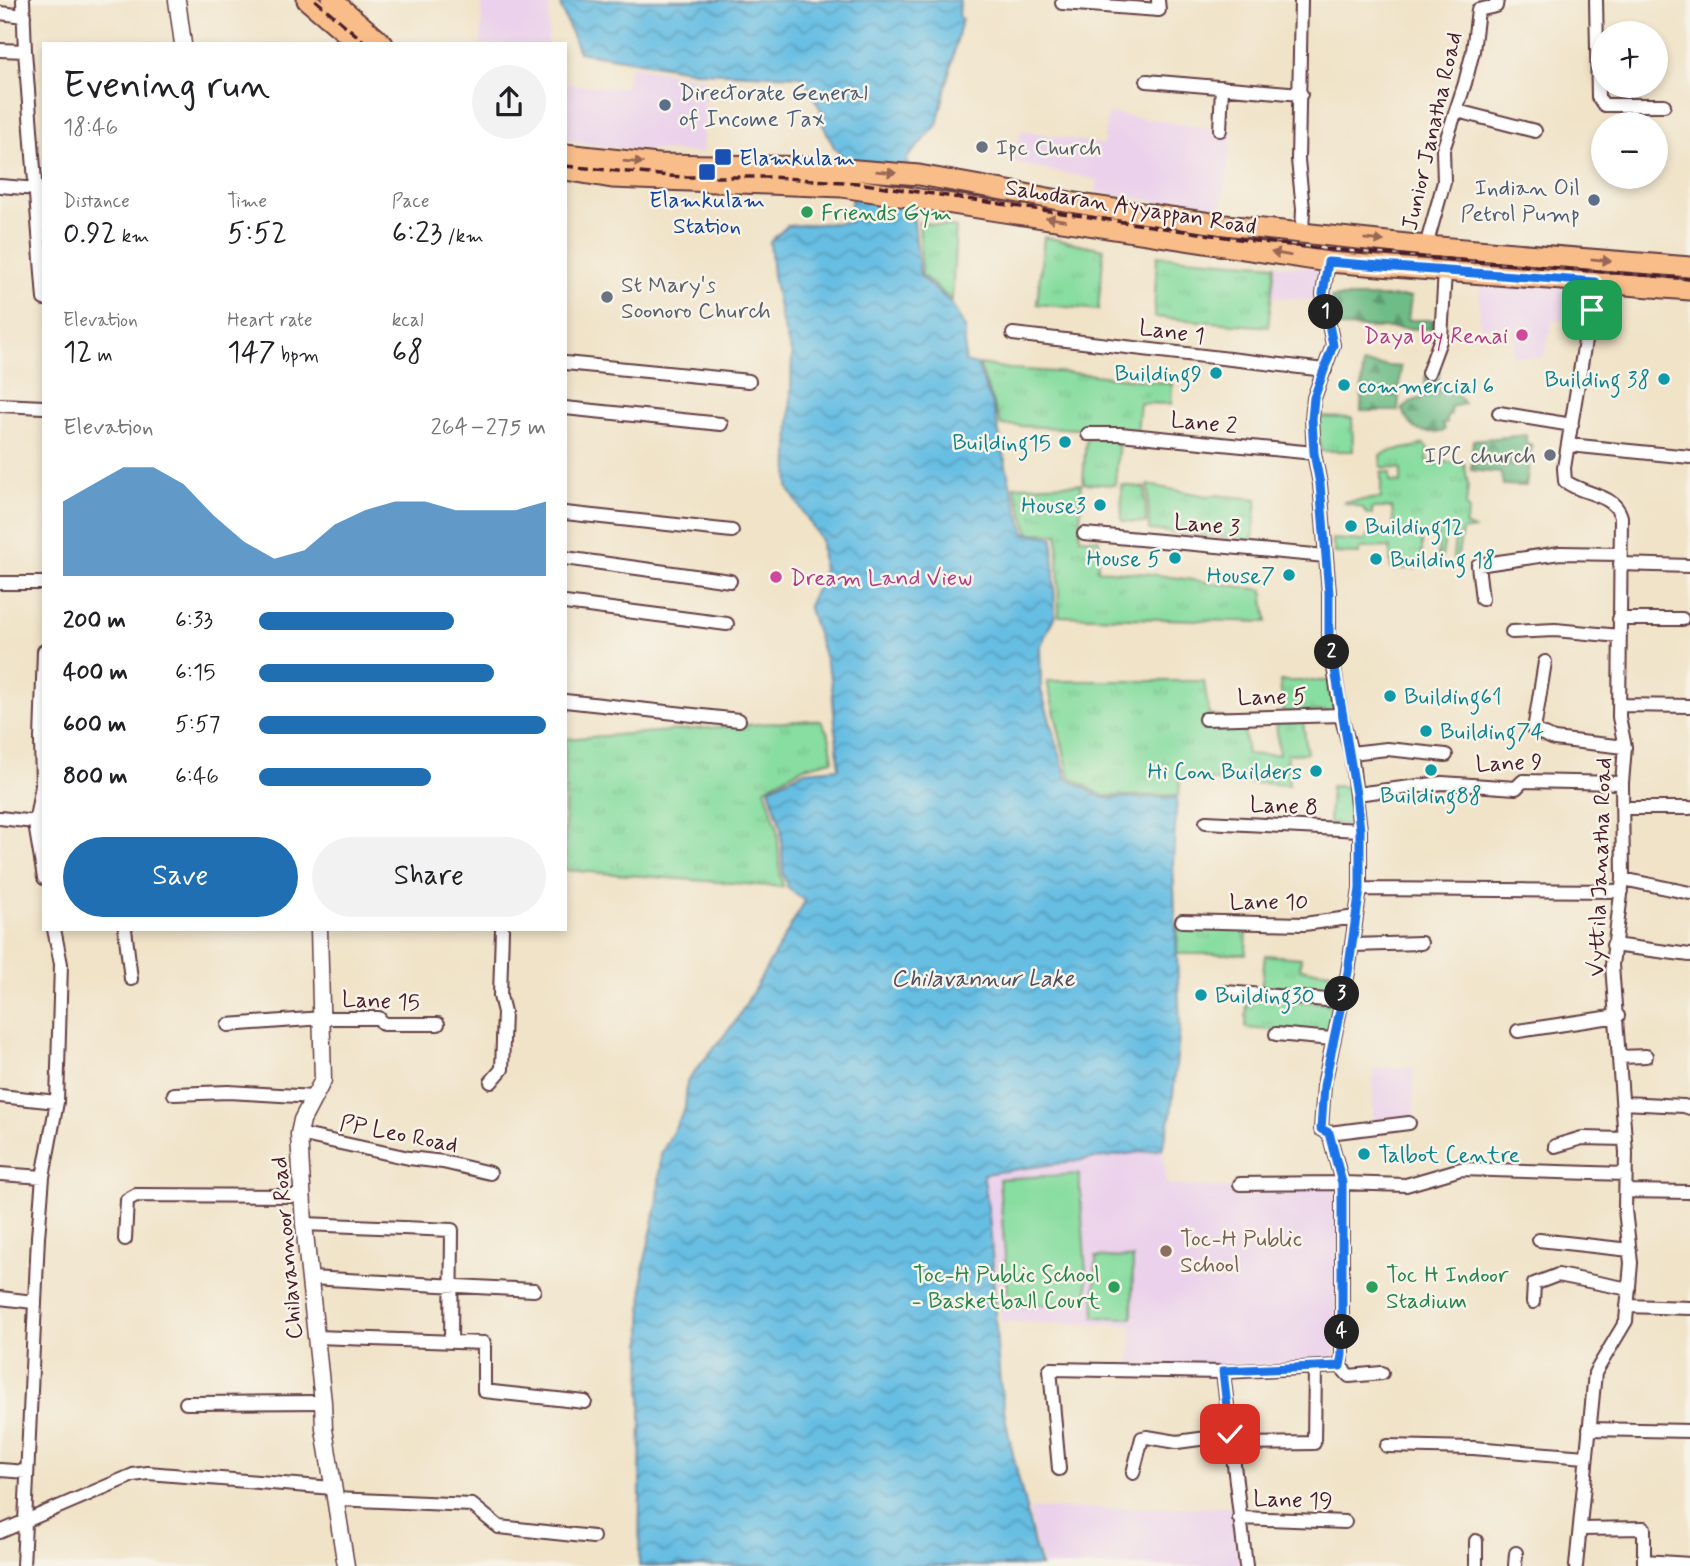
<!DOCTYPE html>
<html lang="en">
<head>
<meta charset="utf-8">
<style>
	:root { --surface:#fff; --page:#f2f2f2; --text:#202124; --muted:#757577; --accent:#1f6fb2 }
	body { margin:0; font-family:Mynerve,sans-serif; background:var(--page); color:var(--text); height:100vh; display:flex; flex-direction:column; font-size:26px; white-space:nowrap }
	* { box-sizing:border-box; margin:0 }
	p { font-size:23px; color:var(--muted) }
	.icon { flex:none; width:38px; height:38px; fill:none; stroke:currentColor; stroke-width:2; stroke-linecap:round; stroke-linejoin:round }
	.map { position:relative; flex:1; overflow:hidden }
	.side { position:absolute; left:42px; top:42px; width:525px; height:889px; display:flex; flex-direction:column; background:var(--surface); border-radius:0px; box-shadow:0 4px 10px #0003 }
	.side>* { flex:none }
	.buttons { position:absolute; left:1591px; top:21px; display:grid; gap:14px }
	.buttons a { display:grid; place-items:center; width:77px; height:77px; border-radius:50%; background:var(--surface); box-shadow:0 4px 10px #0003; font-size:35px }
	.pin { position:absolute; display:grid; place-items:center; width:60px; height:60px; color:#fff; margin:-30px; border-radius:14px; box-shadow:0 4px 10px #0006 }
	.km { position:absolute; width:35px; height:35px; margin:-18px; border-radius:50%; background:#222; color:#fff; font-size:19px; line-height:35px; text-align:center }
	.round { display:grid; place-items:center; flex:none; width:74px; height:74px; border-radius:37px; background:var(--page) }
	.overview { display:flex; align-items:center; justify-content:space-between; height:119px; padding:0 21px }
	h1 { font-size:38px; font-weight:600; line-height:52px }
	.figures { display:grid; grid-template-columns:repeat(3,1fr); gap:10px; height:119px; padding:7px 21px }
	.figures div { display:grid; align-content:center }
	.figures b { font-size:30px; font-weight:600 }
	.figures small { font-size:19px; font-weight:400 }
	.figures p { font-size:19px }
	.chart { height:196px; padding:14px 21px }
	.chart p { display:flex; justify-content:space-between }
	.chart svg { width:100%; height:126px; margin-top:7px; fill:var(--accent); opacity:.7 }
	.cta { display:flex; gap:14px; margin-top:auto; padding:14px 21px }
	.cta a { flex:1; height:80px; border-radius:42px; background:var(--accent); color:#fff; font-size:28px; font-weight:600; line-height:80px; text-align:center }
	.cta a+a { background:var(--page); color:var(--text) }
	ul { padding:0 21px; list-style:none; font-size:23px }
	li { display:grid; grid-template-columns:112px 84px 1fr; align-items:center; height:52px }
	li i { height:18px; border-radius:9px; background:var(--accent) }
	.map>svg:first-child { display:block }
	.built { fill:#ebd1eb }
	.grass { fill:url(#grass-tufts); stroke:#697e66; stroke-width:2 }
	.forest { fill:url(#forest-firs); stroke:#5c6e58; stroke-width:2 }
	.pitch { fill:#88dda0; stroke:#697e66; stroke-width:2 }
	.water { fill:url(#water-waves); stroke:#586e87; stroke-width:2 }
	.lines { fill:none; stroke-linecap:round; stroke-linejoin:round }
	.minor-casing { stroke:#633c43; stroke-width:16 }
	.tertiary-casing { stroke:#633c43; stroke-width:19 }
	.primary-casing { stroke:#633c43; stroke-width:23 }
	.minor { stroke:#fff; stroke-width:12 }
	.tertiary { stroke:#fff; stroke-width:16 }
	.primary { stroke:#f8bd89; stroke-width:19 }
	.rail { stroke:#4a1f2b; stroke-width:3.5; stroke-dasharray:10 5; stroke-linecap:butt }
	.oneway { fill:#986655 }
	.route-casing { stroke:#fff; stroke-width:14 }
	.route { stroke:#1a73e8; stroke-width:9 }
	.service-dot { fill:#5c6f8a; stroke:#f7f3e8; stroke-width:2.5 }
	.worship-dot { fill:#6b7280; stroke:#f7f3e8; stroke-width:2.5 }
	.transit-dot { fill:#1a4fb4; stroke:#f7f3e8; stroke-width:2.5 }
	.leisure-dot { fill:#2e9e5b; stroke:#f7f3e8; stroke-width:2.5 }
	.hotel-dot { fill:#d1479c; stroke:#f7f3e8; stroke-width:2.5 }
	.culture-dot { fill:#0f9aa8; stroke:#f7f3e8; stroke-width:2.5 }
	.education-dot { fill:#8d6e63; stroke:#f7f3e8; stroke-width:2.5 }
	.labels { text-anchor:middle; stroke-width:5; stroke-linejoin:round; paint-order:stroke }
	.service-label { font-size:23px; fill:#4e5e75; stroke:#f7f3e8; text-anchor:start }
	.street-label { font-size:23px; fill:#4a1f2b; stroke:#f7f3e8 }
	.worship-label { font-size:23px; fill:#5b616d; stroke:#f7f3e8; text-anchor:start }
	.transit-label { font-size:23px; fill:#164399; stroke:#f7f3e8; text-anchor:start }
	.leisure-label { font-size:23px; fill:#27864d; stroke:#f7f3e8; text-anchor:start }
	.hotel-label { font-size:23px; fill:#b23c85; stroke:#f7f3e8; text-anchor:end }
	.culture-label { font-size:23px; fill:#0d838f; stroke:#f7f3e8; text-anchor:end }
	.education-label { font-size:23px; fill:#785e54; stroke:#f7f3e8; text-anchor:start }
	.water-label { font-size:24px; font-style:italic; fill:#524f62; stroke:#f7f3e8 }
</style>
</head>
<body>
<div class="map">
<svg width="1690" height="1566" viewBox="0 0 1690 1566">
	<defs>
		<pattern id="grass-tufts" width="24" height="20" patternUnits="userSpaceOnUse" patternTransform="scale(1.75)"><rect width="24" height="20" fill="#88dda0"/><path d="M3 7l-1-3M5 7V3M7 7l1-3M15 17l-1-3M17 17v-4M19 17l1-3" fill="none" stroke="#77bd8a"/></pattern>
		<pattern id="forest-firs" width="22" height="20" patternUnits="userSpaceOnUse" patternTransform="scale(1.75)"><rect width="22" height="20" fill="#6ebc86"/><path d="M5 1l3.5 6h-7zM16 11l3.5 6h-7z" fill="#5c986e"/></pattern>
		<pattern id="water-waves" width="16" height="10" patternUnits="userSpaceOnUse" patternTransform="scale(1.75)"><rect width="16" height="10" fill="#66bee3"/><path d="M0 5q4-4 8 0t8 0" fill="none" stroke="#569ab8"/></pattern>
	</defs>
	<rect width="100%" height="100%" fill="#f7f3e8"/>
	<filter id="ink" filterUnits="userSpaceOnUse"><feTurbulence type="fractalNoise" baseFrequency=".0143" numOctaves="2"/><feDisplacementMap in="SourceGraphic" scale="14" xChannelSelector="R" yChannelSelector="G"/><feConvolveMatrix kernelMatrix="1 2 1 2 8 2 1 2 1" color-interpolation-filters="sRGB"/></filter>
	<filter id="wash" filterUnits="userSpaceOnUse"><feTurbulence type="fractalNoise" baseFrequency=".00686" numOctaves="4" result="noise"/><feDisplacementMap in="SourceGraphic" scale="28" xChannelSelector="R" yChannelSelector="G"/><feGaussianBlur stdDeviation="1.57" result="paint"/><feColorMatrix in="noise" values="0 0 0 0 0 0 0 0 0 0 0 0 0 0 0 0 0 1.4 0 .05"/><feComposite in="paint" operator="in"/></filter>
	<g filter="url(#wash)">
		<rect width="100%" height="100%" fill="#f0e3c8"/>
		<path class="built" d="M482 0H549L548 44H481Z
			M630 66 707 79 702 153 616 148 565 140V84L625 88Z
			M1108 113 1233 132 1221 211 1096 192 1097 180 1013 163 1021 130 1103 145Z
			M1275 265 1321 268 1317 292 1319 301 1271 297Z
			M1479 280 1580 289 1571 319 1553 320 1543 358 1513 356 1514 328 1480 327Z
			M1413 1067 1414 1117 1373 1124V1069Z
			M1162 1149 1167 1185 1227 1188 1334 1187 1338 1234 1334 1364 1227 1366 1130 1364 1132 1325 1001 1322 989 1205 983 1174Z
			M1233 1507 1241 1566H1044L1037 1548 1029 1509Z"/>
		<path class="grass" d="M919 222 956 228 952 301 922 275Z
			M1044 237 1104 249 1098 310 1037 304Z
			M1157 256 1275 265 1268 327 1154 317Z
			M979 364 1010 369 1086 374 1172 384 1171 404 1140 403 1137 432 1001 425Z
			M1316 417 1352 418 1353 451H1321Z
			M1086 438 1119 439 1115 485 1083 483Z
			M1423 444 1428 448 1427 461 1464 463 1468 485 1466 505 1469 511 1465 525 1474 529 1462 531 1457 561 1453 558 1455 537H1445L1442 556 1438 559V537H1422V559L1418 568 1391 569 1390 547 1360 548 1359 554 1335 553 1332 539 1364 541 1369 534 1395 535 1392 508H1372V514H1367L1363 508 1343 502 1381 498V472L1390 473V482L1401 483V469L1381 467 1380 455C1394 447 1409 451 1423 444Z
			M1081 484 1080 538 1099 539 1098 570 1150 574 1263 590 1267 622 1059 616 1058 534 1029 533 1014 486Z
			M1121 485 1145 488 1146 523 1122 521Z
			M1148 485 1207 496 1215 495 1257 499 1253 540 1149 530Z
			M1047 681H1204L1209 715 1243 722 1247 755 1279 754 1276 721H1303L1307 753 1287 754 1289 785 1180 779 1179 795 1104 796 1070 777Z
			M1280 681H1330L1335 706 1332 711 1283 713Z
			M811 720 821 721 829 735 833 760 804 767 765 788 777 827 780 874 783 887 565 870V739Z
			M1331 786 1352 787 1356 821 1352 825 1329 823Z
			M1178 924 1247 926 1246 954H1177Z
			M1265 955 1301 958 1300 969 1344 973 1337 996 1261 991Z
			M1247 998 1334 1003 1328 1035 1246 1028Z"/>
		<path class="forest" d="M1331 297H1411L1408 320H1436V329L1337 327Z
			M1363 364 1401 367 1398 411H1361Z
			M1439 371V391L1456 392 1464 404 1450 407 1451 414 1447 417V423L1443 424 1445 429 1442 432C1417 433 1414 432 1402 410L1411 402 1426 396 1425 377Z
			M1526 435V443L1532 445 1526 486 1503 485 1501 473 1471 470 1473 440Z"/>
		<path class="pitch" d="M1079 1174 1088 1301 1009 1307 999 1179Z
			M1096 1257 1133 1258 1132 1318 1094 1317Z"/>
		<path class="water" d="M561 0H960L959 17 962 19 937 125 907 158 920 276 951 303 965 328V362L977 365 994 410 1009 479 1025 533 1053 537 1055 615 1040 647 1041 690 1067 778 1103 798 1177 797 1173 863 1180 1027 1171 1115 1162 1149 983 1174C995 1239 993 1306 999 1371 1004 1431 1023 1490 1035 1549L1041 1566H639L643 1270 658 1200 661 1154 685 1109 687 1081 736 1021 805 901 788 888 783 874 781 827 769 788 805 771 839 768 831 678 808 605 823 576 821 540 788 488 792 355 781 319 773 275 770 242 787 226 850 222 853 169 834 147 821 121V110L802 76 702 72 579 52 561 8Z"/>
	</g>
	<g filter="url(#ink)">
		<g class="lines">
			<g class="minor-casing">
				<path id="minor" d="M23 0 25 51 44 299
					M1301 0 1298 160 1303 209 1302 233
					M1596 0 1598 97 1604 105H1664
					M1062 3 1159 10 1158 0
					M0 13 24 16
					M0 50 25 51
					M1147 81 1301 94
					M1457 111 1535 131
					M1220 130 1222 87
					M0 186 37 189
					M1426 246 1444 182 1443 150 1465 83 1473 51 1478 10 1496 6 1497 0
					M1013 334 1325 370
					M565 363 749 381
					M1428 373 1441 338 1445 271
					M0 405 44 407
					M565 408 721 424
					M1499 413 1572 425
					M1088 434H1120L1314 453
					M1569 445 1690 457
					M565 513 732 531
					M1084 534 1326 556
					M565 558 730 581
					M1620 564 1690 566
					M0 583H44
					M1482 599 1478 565 1560 553 1620 554
					M565 603 727 624
					M1619 619H1682
					M1512 632 1555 630 1620 636
					M44 651 41 739 42 785 35 824 44 878
					M1545 662 1534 730 1554 739 1625 747
					M565 701 739 720
					M1619 705 1690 706
					M1205 719 1341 715
					M1351 753 1387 749 1446 755
					M1356 794 1442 783 1516 788 1523 781 1622 783
					M1623 808H1690
					M0 818 43 823
					M1206 822 1360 830
					M1623 879 1690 893
					M1360 889 1622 891
					M1182 921 1304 924 1356 917
					M125 929 131 979
					M1353 945 1421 943
					M1613 945 1690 955
					M1225 992 1340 1001
					M228 1025 322 1018H379L383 1024H438
					M1518 1031 1618 1016
					M1276 1034 1332 1039
					M1620 1057 1646 1056
					M491 1082 502 1069 504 1012 500 996 502 929
					M174 1094 228 1092 314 1097
					M0 1096 57 1102
					M1623 1103 1684 1106 1690 1108
					M1329 1133 1409 1123
					M299 1134 409 1158 443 1162 490 1173
					M1555 1146 1582 1138 1625 1139
					M0 1174 43 1177
					M1240 1184 1342 1183 1406 1185 1461 1169 1626 1174
					M1626 1191 1690 1192
					M304 1224 452 1230 451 1342
					M125 1239 127 1200 136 1195 302 1196
					M1539 1240 1630 1250
					M310 1278 534 1290
					M0 1298 33 1302
					M1533 1302 1534 1284 1558 1275 1629 1289
					M1627 1306 1690 1308
					M316 1337 484 1343V1391L585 1402
					M1340 1366 1349 1376 1382 1373
					M186 1403 323 1402
					M1589 1429 1690 1431
					M1233 1444 1314 1443 1315 1368
					M1387 1446 1473 1448 1586 1457
					M1059 1469 1050 1369 1223 1372
					M0 1470 27 1472
					M1133 1473 1142 1438 1147 1437 1177 1442 1230 1435
					M335 1499 472 1505 499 1527 593 1537
					M1239 1518 1345 1522
					M1580 1529 1644 1528V1566
					M0 1532 133 1475 148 1473 333 1488
					M1644 1561 1690 1564
					M23 1566 38 1237 43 1177 57 1102 61 964 54 929
					M1246 1566 1223 1372 1340 1366 1342 1355V1183L1329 1133 1321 1129 1324 1085 1348 972 1360 889V830L1351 753 1341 715 1329 634V593L1320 484 1314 453 1312 419 1314 398 1333 345 1323 294 1328 262
					M1476 1566V1541
					M1515 1566 1516 1553
					M1576 1566 1595 1373 1626 1321 1631 1263 1625 1210 1626 1153 1612 965 1623 879 1622 783 1625 747 1619 717 1621 517C1615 493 1582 495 1565 481L1564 468 1595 281"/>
			</g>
			<g class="tertiary-casing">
				<path id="tertiary" d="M177 0 183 44
					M319 929 323 1080 302 1120 299 1134 304 1224 323 1402 324 1429 346 1566"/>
			</g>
			<g class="primary-casing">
				<path id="primary" d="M307 0 359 44
					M332 0 383 44
					M565 154 658 164 819 167 919 175 1093 206 1225 225 1426 246 1690 267
					M565 170 612 178 842 187 1328 262 1690 290"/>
			</g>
			<use href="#minor" class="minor"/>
			<use href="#tertiary" class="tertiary"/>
			<use href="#primary" class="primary"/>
			<path class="rail" d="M315 0 367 44
				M565 166 681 177H769L858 183 1246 240 1324 249 1690 279"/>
		</g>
		<defs><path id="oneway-solid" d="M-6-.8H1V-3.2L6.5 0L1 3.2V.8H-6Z" transform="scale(1.75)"/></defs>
		<g class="oneway">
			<use href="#oneway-solid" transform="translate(633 162) rotate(5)"/>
			<use href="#oneway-solid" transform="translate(886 172) rotate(5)"/>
			<use href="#oneway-solid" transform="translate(1056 219) rotate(-171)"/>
			<use href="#oneway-solid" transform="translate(1374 240) rotate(6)"/>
			<use href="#oneway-solid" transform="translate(1281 254) rotate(-170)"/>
			<use href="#oneway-solid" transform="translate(1601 260) rotate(6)"/>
		</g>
	</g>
	<g class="lines" filter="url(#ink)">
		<g class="route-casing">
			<path id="route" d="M1230 1434 1223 1371 1340 1366 1342 1355V1183L1329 1133 1321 1129 1324 1086 1348 972 1360 889V830L1356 794 1329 634V593L1320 484 1314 453 1312 419 1314 398 1333 345 1323 294 1328 262 1595 282 1592 310"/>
		</g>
		<use href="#route" class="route"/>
	</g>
	<g class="service-dot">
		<circle cx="665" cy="105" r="7"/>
		<circle cx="1594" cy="200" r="7"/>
	</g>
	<g class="worship-dot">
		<circle cx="982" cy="147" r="7"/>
		<circle cx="607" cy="297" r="7"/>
		<circle cx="1550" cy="455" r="7"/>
	</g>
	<g class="transit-dot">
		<rect x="714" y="148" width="18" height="18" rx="3.5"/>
		<rect x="698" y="163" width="18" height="18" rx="3.5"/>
	</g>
	<g class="leisure-dot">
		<circle cx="807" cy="212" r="7"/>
		<circle cx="1114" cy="1287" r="7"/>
		<circle cx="1372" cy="1287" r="7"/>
	</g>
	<g class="hotel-dot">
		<circle cx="1522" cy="335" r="7"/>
		<circle cx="776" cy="577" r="7"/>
	</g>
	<g class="culture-dot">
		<circle cx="1216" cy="373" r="7"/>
		<circle cx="1664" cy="379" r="7"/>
		<circle cx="1344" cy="385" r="7"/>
		<circle cx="1065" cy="442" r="7"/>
		<circle cx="1100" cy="505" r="7"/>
		<circle cx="1351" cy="526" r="7"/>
		<circle cx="1175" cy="558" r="7"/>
		<circle cx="1376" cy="559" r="7"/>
		<circle cx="1289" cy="575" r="7"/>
		<circle cx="1390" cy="696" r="7"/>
		<circle cx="1426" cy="731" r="7"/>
		<circle cx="1431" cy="770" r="7"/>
		<circle cx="1316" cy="771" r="7"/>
		<circle cx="1201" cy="995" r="7"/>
		<circle cx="1364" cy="1154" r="7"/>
	</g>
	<circle class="education-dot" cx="1166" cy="1251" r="7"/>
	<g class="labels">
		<g class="service-label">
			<text x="679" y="100">Directorate General<tspan x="679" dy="26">of Income Tax</tspan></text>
			<text x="1580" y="195" text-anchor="end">Indian Oil<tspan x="1580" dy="26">Petrol Pump</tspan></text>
		</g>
		<g class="street-label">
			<text transform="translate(1431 131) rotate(-77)" y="8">Junior Janatha Road</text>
			<text transform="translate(1131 206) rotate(9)" y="8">Sahodaran Ayyappan Road</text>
			<text transform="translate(1172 331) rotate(8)" y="8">Lane 1</text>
			<text transform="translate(1204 422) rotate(6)" y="8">Lane 2</text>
			<text transform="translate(1207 524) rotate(5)" y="8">Lane 3</text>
			<text transform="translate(1272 696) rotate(-1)" y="8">Lane 5</text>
			<text transform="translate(1509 762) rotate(-2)" y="8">Lane 9</text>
			<text transform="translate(1284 805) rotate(3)" y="8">Lane 8</text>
			<text transform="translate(1599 867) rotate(-88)" y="8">Vyttila Janatha Road</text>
			<text x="1269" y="909">Lane 10</text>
			<text transform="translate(381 1000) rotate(3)" y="8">Lane 15</text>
			<text transform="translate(399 1133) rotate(11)" y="8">PP Leo Road</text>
			<text transform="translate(286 1248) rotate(-95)" y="8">Chilavannoor Road</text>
			<text transform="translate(1293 1499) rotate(2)" y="8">Lane 19</text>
		</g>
		<g class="worship-label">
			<text x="996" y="155">Ipc Church</text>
			<text x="621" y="292">St Mary's<tspan x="621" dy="26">Soonoro Church</tspan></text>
			<text x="1536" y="463" text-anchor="end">IPC church</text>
		</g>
		<g class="transit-label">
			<text x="739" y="165">Elamkulam</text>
			<text x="707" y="207" text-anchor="middle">Elamkulam<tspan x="707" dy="26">Station</tspan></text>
		</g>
		<g class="leisure-label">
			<text x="821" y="220">Friends Gym</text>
			<text x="1100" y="1282" text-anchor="end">Toc-H Public School<tspan x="1100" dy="26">- Basketball Court</tspan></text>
			<text x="1386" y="1282">Toc H Indoor<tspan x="1386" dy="26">Stadium</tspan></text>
		</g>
		<g class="hotel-label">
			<text x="1508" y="343">Daya by Renai</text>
			<text x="790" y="585" text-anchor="start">Dream Land View</text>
		</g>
		<g class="culture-label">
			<text x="1202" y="381">Building9</text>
			<text x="1650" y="387">Building 38</text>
			<text x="1358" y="393" text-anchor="start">commercial 6</text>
			<text x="1051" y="450">Building15</text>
			<text x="1086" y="513">House3</text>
			<text x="1365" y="534" text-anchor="start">Building12</text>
			<text x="1161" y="566">House 5</text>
			<text x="1390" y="567" text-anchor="start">Building 18</text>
			<text x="1275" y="583">House7</text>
			<text x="1404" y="704" text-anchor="start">Building61</text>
			<text x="1440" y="739" text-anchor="start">Building74</text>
			<text x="1302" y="779">Hi Con Builders</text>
			<text x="1431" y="803" text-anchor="middle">Building88</text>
			<text x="1215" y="1003" text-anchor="start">Building30</text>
			<text x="1378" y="1162" text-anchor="start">Talbot Centre</text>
		</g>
		<g class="education-label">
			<text x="1180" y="1246">Toc-H Public<tspan x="1180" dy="26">School</tspan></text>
		</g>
		<g class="water-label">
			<text x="983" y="986">Chilavannur Lake</text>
		</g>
	</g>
</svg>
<div class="buttons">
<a>+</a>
<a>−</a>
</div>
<div class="pin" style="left:1592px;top:310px;background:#1e9e55"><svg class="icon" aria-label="arrive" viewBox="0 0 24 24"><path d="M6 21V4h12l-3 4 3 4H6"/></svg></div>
<div class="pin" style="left:1230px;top:1434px;background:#d93025"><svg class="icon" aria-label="check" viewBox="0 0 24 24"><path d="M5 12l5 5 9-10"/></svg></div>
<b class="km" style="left:1326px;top:312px">1</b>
<b class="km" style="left:1332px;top:652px">2</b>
<b class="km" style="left:1342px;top:994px">3</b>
<b class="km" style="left:1342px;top:1332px">4</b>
<section class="side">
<div class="overview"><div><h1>Evening run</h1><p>18:46</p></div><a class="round"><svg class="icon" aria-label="share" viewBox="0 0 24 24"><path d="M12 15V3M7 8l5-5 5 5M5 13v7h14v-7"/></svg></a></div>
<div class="figures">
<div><p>Distance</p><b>0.92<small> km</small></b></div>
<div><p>Time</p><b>5:52</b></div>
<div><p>Pace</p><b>6:23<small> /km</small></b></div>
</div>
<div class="figures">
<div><p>Elevation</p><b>12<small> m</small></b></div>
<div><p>Heart rate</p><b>147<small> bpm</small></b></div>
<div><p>kcal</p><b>68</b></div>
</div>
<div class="chart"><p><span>Elevation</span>264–275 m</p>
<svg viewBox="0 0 160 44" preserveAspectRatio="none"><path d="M0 44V18L10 12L20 6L30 6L40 12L50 23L60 32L70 38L80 35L90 26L100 21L110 18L120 18L130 21L140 21L150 21L160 18V44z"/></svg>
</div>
<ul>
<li><b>200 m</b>6:33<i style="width:68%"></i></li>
<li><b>400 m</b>6:15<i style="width:82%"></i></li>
<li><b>600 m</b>5:57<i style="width:100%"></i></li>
<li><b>800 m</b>6:46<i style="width:60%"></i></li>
</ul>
<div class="cta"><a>Save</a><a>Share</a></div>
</section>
</div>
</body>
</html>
